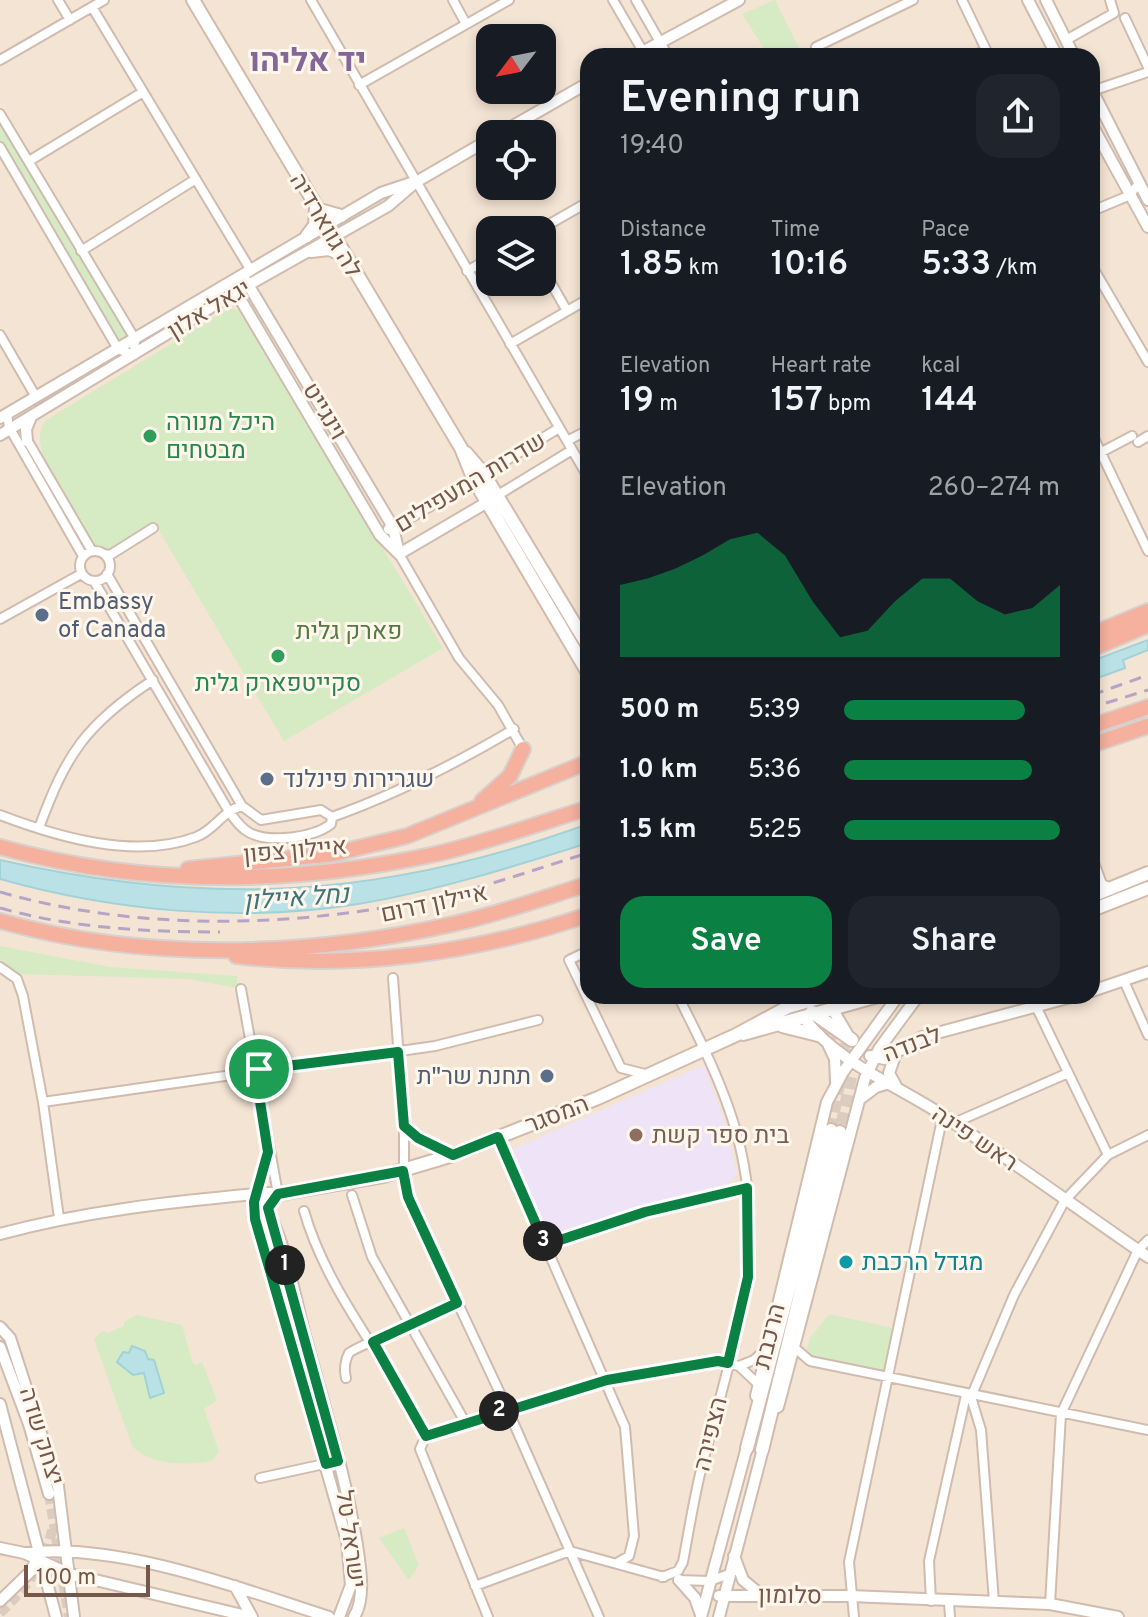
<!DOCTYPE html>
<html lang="en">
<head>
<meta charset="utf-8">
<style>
	:root { --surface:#171b24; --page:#20242c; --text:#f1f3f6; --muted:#9ea1a6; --accent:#0b8043 }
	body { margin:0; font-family:Overpass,Heebo,sans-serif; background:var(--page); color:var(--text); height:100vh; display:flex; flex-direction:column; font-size:30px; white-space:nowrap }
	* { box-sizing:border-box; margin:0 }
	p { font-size:26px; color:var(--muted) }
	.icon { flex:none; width:44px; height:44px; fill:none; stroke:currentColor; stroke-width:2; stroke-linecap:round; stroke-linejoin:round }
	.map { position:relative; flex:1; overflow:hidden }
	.details { position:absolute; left:580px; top:48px; width:520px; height:956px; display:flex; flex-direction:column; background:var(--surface); border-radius:24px; box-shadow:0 4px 12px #0003 }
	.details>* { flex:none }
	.needle { width:52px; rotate:238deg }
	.tools { position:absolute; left:476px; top:24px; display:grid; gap:16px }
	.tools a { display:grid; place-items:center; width:80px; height:80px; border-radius:16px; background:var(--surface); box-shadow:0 4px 12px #0003; font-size:40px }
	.scale { position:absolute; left:24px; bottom:20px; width:126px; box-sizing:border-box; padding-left:8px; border:4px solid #75584b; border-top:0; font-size:22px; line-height:28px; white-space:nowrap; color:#75584b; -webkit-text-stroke:6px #fff6ec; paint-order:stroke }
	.pin { position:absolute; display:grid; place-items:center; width:68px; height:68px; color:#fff; margin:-34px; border:4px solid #fff; border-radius:50%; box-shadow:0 2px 8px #0007 }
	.km { position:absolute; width:40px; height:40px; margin:-20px; border-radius:50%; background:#222; color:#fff; font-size:22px; line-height:40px; text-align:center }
	.round { display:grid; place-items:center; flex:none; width:84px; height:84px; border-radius:24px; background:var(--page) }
	.head { display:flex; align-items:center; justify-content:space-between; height:136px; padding:0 40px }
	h1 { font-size:44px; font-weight:600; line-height:60px }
	.stats { display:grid; grid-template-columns:repeat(3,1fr); gap:12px; height:136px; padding:8px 40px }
	.stats div { display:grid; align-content:center }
	.stats b { font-size:34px; font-weight:600 }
	.stats small { font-size:22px; font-weight:400 }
	.stats p { font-size:22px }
	.chart { height:224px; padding:16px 40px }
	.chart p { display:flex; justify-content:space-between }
	.chart svg { width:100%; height:144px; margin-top:8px; fill:var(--accent); opacity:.7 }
	.button { display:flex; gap:16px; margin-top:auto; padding:16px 40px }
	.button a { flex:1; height:92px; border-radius:24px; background:var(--accent); color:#fff; font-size:32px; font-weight:600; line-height:92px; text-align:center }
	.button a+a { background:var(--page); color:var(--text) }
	ul { padding:0 40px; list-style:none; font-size:26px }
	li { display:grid; grid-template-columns:128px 96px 1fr; align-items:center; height:60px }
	li i { height:20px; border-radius:10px; background:var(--accent) }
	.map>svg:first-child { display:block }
	.residential { fill:#f4e4d4; fill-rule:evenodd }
	.education { fill:#efe3f8 }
	.green { fill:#d6eac4 }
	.water { fill:#bae2e6; stroke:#a1d2d7; stroke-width:2 }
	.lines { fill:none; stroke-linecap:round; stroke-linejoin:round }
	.tertiary-tunnel { stroke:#daccbf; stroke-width:10; stroke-dasharray:10 5; stroke-linecap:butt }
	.secondary-tunnel { stroke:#daccbf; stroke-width:12; stroke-dasharray:12 6; stroke-linecap:butt }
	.minor-casing { stroke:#d0bcaf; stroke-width:12 }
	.tertiary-casing { stroke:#d0bcaf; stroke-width:14 }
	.secondary-casing { stroke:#d3bbac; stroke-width:16 }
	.motorway-casing { stroke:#d8d0cd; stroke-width:18 }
	.minor { stroke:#fff; stroke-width:8 }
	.tertiary { stroke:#fff; stroke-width:10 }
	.secondary { stroke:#fff; stroke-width:12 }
	.motorway { stroke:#f5b09e; stroke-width:14 }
	.rail { stroke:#b4a4c6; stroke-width:3; stroke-dasharray:12 8; stroke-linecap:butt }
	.route-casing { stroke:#fff; stroke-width:16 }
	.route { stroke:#0b8043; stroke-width:10 }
	.leisure-dot { fill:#2e9e5b; stroke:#fff6ec; stroke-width:3 }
	.service-dot { fill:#5c6f8a; stroke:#fff6ec; stroke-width:3 }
	.education-dot { fill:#8d6e63; stroke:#fff6ec; stroke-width:3 }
	.culture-dot { fill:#0f9aa8; stroke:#fff6ec; stroke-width:3 }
	.labels { text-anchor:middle; stroke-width:6; stroke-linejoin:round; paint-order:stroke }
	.street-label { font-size:24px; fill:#75584b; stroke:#fff6ec }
	.leisure-label { font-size:24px; fill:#27864d; stroke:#fff6ec; text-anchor:start }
	.service-label { font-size:24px; fill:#4e5e75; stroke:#fff6ec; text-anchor:start }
	.park-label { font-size:24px; fill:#567b42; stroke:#fff6ec }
	.education-label { font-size:24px; fill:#785e54; stroke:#fff6ec; text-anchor:start }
	.culture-label { font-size:24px; fill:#0d838f; stroke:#fff6ec; text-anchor:start }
	.water-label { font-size:26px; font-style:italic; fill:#3f747a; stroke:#fff6ec }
	.district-label { font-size:32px; font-weight:bold; fill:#856699; stroke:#fff6ec }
</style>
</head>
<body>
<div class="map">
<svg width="1148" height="1617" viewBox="0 0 1148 1617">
	<rect width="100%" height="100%" fill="#fcf2e6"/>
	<path class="residential" d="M0 0H1148V1617H0ZM490 38H542V90H490ZM588 56H1092V996H588ZM490 134H542V186H490ZM490 230H542V282H490Z"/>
	<path class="education" d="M704 1065 724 1120 737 1174 728 1184 548 1234 511 1150Z"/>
	<path class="green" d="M775 0 803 56H769L742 14Z
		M0 117 130 336 118 344 0 142Z
		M230 308 240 311 443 648 284 741 155 524 111 549 94 545C78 518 19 443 48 419Z
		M0 946 110 967 237 976V988L188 979 20 974 0 961Z
		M829 1314 893 1328 884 1373 811 1357 806 1352 810 1338Z
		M137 1315 182 1325 192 1361 195 1365 202 1362 217 1400 204 1409 219 1452 211 1461C187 1466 150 1465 132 1446L94 1339 102 1331 108 1333 124 1326V1322Z
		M404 1528 419 1565 409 1580 379 1538Z"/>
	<path class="water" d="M1148 640V650L1123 660 1125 668 1092 680V661Z
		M588 824V843C512 867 436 891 358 904 241 923 113 911 0 879V860C211 908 384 898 588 824Z
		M132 1346 145 1351 148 1359 154 1360 164 1393 150 1398 144 1373 133 1375 117 1362 123 1352 129 1353Z"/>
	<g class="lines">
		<path class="tertiary-tunnel" d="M49 1494 69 1617
			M0 1613C26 1588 47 1562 53 1525"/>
		<path class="secondary-tunnel" d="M802 996 833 1048
			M815 996 840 1039 852 1072 840 1132
			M831 1130 840 1077"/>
		<g class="minor-casing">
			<path id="minor" d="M58 0 70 20
				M311 0 588 477
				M453 0 466 24
				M613 0 645 55
				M636 0 668 56
				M962 0 989 56
				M92 7 250 269
				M1125 18 1148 67
				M1066 40 1114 13 1110 0
				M816 47 913 0
				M971 56 986 51
				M0 60 104 0
				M359 85 509 0
				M1092 91 1148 72
				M0 114 135 339 134 355 118 349 0 147
				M29 161 143 92
				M1092 211 1128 196 1139 184
				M539 230 588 202
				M81 251 196 179
				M1092 266 1148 362
				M542 267 567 311
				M467 271 490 258
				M0 335 36 397
				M510 344 588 299
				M7 415 9 427 83 556
				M1092 434 1148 551
				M26 438 92 551
				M567 441 588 430
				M1138 442 1148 436
				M1092 457 1132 436
				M484 474 559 428
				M498 495 572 450
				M80 566a15 15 0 1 1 30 0a15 15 0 1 1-30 0Z
				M104 554 110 555 153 528
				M399 554 459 658 498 705 523 749
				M107 574 242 806
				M94 581 228 810C234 818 240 828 250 833 270 843 313 838 331 824L332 817C397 794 455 764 514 729
				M0 619 81 574
				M0 815C58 837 135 860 196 837 215 830 222 811 242 806L261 820 321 810 332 817
				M39 828C66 754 86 724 153 680
				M1092 857 1102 884 1111 888
				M588 951 569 960 621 1068 645 1074
				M0 967 17 979 23 996 43 1102 59 1218
				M393 978 404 1126V1180L408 1197 507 1408 599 1617
				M1124 981 1148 1035
				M241 989 278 1194
				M1031 996 1108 1155
				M43 1102 435 1046 538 1020
				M954 1123 1068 1073
				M404 1126 418 1138 453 1155
				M498 1137 625 1427 634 1536 629 1556 617 1563
				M257 1194 267 1157
				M352 1195 372 1257 465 1422
				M304 1211C328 1294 388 1360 426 1436
				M545 1245 645 1212 747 1188
				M795 1348 810 1361 1148 1430
				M739 1366 754 1360 767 1348
				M346 1378C344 1370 345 1360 349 1353 353 1348 443 1310 457 1303
				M426 1436 607 1380 718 1361 739 1366 758 1384
				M426 1436 420 1449 488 1617
				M260 1478 338 1461
				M662 1577 678 1571 683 1562C689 1530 694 1497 702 1466 727 1367 763 1269 744 1166 734 1107 705 1049 678 996
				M678 1580 710 1581 729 1574
				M475 1586 570 1551 664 1577
				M931 1601 929 1561 966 1395
				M994 1602 981 1430 971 1397 1014 1295 1065 1200 1108 1155 1148 1135
				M949 1603 950 1617
				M1050 1604 1061 1414 1138 1250 1148 1240
				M854 1617 849 1562 941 1124 938 1113"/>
		</g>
		<g class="tertiary-casing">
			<path id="tertiary" d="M1028 0 1057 56
				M1046 0 1074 56
				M635 56 739 0
				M1092 90 1148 200
				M1092 125 1148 227
				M499 134 588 83
				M246 281 393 527 399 554
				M236 292 380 535 399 554
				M0 418 381 193 414 182
				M0 435 236 292 388 206 416 182 490 139
				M27 441 26 429 31 417
				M389 529 479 477
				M399 554 491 500
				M1092 991 1148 972
				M833 1010 849 1037
				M804 1018C837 1062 894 1084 939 1113 1010 1159 1078 1209 1148 1257
				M828 1044 835 1059 836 1082
				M870 1056 885 1059 922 1037 1075 996
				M896 1086 889 1073 896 1053
				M860 1099 876 1087 889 1083
				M257 1194C283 1227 293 1290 304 1332 323 1402 345 1473 357 1545 360 1566 366 1598 354 1617
				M257 1194 255 1219 347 1541 351 1585 339 1617
				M0 1234C85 1211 170 1202 257 1194
				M0 1327 10 1338 58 1486 74 1617
				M0 1347 29 1424 49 1494
				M756 1396 827 1102 843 1072 898 996
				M0 1404 56 1617
				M778 1407 865 1078 879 1049 918 996
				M0 1548 24 1553 70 1574 251 1617
				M24 1553C118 1542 239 1588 329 1617
				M734 1556 743 1580 760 1594
				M679 1580 695 1598 701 1615
				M235 1586 252 1617
				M719 1596H850L1050 1604 1118 1617
				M0 1601 30 1572 38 1557
				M701 1617 748 1443
				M719 1617 764 1445"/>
		</g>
		<g class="secondary-casing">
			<path id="secondary" d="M193 0 461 448 474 480 588 673
				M316 209 341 216
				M307 236 315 225 316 209
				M311 251 329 249 343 255
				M466 453 484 474 588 646
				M1092 896 1148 873
				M1092 910 1148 888
				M812 1012 852 1040
				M782 1026 818 1035
				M743 1034 878 996
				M257 1194H278L383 1176 453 1155 598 1098 736 1035 788 1007 826 996
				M747 1448 831 1130
				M762 1450 840 1132"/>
		</g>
		<g class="motorway-casing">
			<path id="motorway" d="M1092 634 1148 611
				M1092 649 1148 625
				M1092 726 1148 707
				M1092 745 1148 726
				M482 801 510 776 523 749
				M0 847C143 887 291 885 436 854 487 842 538 824 588 808
				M188 869 333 854 407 836 588 762
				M0 921C146 962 306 957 453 924 499 914 543 898 588 884
				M236 956C354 970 475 953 588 915"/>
		</g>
		<use href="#minor" class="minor"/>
		<use href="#tertiary" class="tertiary"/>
		<use href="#secondary" class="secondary"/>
		<use href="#motorway" class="motorway"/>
		<path class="rail" d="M1092 695 1148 675
			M1106 703 1148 690
			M0 892C143 933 303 928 448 895 495 884 542 867 588 853
			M0 908C71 928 146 932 220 932"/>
	</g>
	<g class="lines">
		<g class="route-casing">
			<path id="route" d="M398 1052 404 1126 418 1138 453 1155 498 1137 545 1245 645 1212 747 1188 748 1277 728 1363 718 1361 607 1380 426 1436 373 1342 457 1303 408 1197 403 1171 278 1194 268 1208 338 1461 326 1464 255 1219 254 1202 268 1152 255 1070Z"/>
		</g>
		<use href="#route" class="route"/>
	</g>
	<g class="leisure-dot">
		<circle cx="150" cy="436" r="8"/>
		<circle cx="278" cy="656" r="8"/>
	</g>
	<g class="service-dot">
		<circle cx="42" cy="615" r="8"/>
		<circle cx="267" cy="779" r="8"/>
		<circle cx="547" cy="1076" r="8"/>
	</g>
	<circle class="education-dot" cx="636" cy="1135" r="8"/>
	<circle class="culture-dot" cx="846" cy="1262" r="8"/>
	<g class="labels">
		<g class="street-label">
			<text transform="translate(326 225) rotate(59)" y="8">לה גווארדיה</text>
			<text transform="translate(209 309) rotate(-31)" y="8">יגאל אלון</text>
			<text transform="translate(325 411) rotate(59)" y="8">וינגייט</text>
			<text transform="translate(470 482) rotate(-31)" y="8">שדרות המעפילים</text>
			<text transform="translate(295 850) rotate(-5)" y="8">איילון צפון</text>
			<text transform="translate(434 903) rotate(-12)" y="8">איילון דרום</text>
			<text transform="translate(912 1044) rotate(-21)" y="8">לבנדה</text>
			<text transform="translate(557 1114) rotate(-21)" y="8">המסגר</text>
			<text transform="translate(975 1138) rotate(34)" y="8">ראש פינה</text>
			<text transform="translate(769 1336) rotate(-76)" y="8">הרכבת</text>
			<text transform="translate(710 1434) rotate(-76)" y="8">הצפירה</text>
			<text transform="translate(42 1436) rotate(73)" y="8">יצחק שדה</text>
			<text transform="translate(351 1539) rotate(82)" y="8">ישראל טל</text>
			<text transform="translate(790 1595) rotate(1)" y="8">סלומון</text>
		</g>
		<g class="leisure-label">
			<text x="166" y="430">היכל מנורה<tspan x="166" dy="28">מבטחים</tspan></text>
			<text x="278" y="691" text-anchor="middle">סקייטפארק גלית</text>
		</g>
		<g class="service-label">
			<text x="58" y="609">Embassy<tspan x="58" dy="28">of Canada</tspan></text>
			<text x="283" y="787">שגרירות פינלנד</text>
			<text x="531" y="1084" text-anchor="end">תחנת שר"ת</text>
		</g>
		<g class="park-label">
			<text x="349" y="639">פארק גלית</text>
		</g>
		<g class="education-label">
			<text x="652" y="1143">בית ספר קשת</text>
		</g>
		<g class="culture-label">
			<text x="862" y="1270">מגדל הרכבת</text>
		</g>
		<g class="water-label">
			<text transform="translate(296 897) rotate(-4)" y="9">נחל איילון</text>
		</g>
		<g class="district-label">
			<text x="308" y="71">יד אליהו</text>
		</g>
	</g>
</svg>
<div class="tools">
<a><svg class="needle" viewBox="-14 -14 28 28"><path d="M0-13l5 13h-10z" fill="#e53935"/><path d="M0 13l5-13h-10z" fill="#9ea1a6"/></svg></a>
<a><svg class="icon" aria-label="locate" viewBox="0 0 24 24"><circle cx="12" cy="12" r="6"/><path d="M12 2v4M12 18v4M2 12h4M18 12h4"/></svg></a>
<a><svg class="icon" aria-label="layers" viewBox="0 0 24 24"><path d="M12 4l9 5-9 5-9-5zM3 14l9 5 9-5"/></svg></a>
</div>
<div class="scale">100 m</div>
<div class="pin" style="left:259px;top:1069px;background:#1e9e55"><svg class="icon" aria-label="arrive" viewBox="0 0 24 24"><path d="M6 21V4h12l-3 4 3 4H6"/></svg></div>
<b class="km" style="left:285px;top:1265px">1</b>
<b class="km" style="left:499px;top:1411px">2</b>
<b class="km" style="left:543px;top:1241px">3</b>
<section class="details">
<div class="head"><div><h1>Evening run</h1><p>19:40</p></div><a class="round"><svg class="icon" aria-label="share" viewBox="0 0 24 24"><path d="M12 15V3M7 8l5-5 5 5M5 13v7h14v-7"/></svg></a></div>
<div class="stats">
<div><p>Distance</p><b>1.85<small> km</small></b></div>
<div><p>Time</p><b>10:16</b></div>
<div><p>Pace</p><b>5:33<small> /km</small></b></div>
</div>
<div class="stats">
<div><p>Elevation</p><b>19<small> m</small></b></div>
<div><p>Heart rate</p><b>157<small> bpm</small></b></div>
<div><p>kcal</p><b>144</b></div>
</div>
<div class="chart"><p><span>Elevation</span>260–274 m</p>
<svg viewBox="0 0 160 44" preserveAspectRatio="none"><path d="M0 44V22L10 20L20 17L30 13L40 8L50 6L60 13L70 27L80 38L90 36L100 27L110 20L120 20L130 27L140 31L150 29L160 22V44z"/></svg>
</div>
<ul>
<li><b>500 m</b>5:39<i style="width:84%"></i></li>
<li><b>1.0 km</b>5:36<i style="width:87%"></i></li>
<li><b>1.5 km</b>5:25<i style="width:100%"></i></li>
</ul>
<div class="button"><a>Save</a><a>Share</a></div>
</section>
</div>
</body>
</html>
